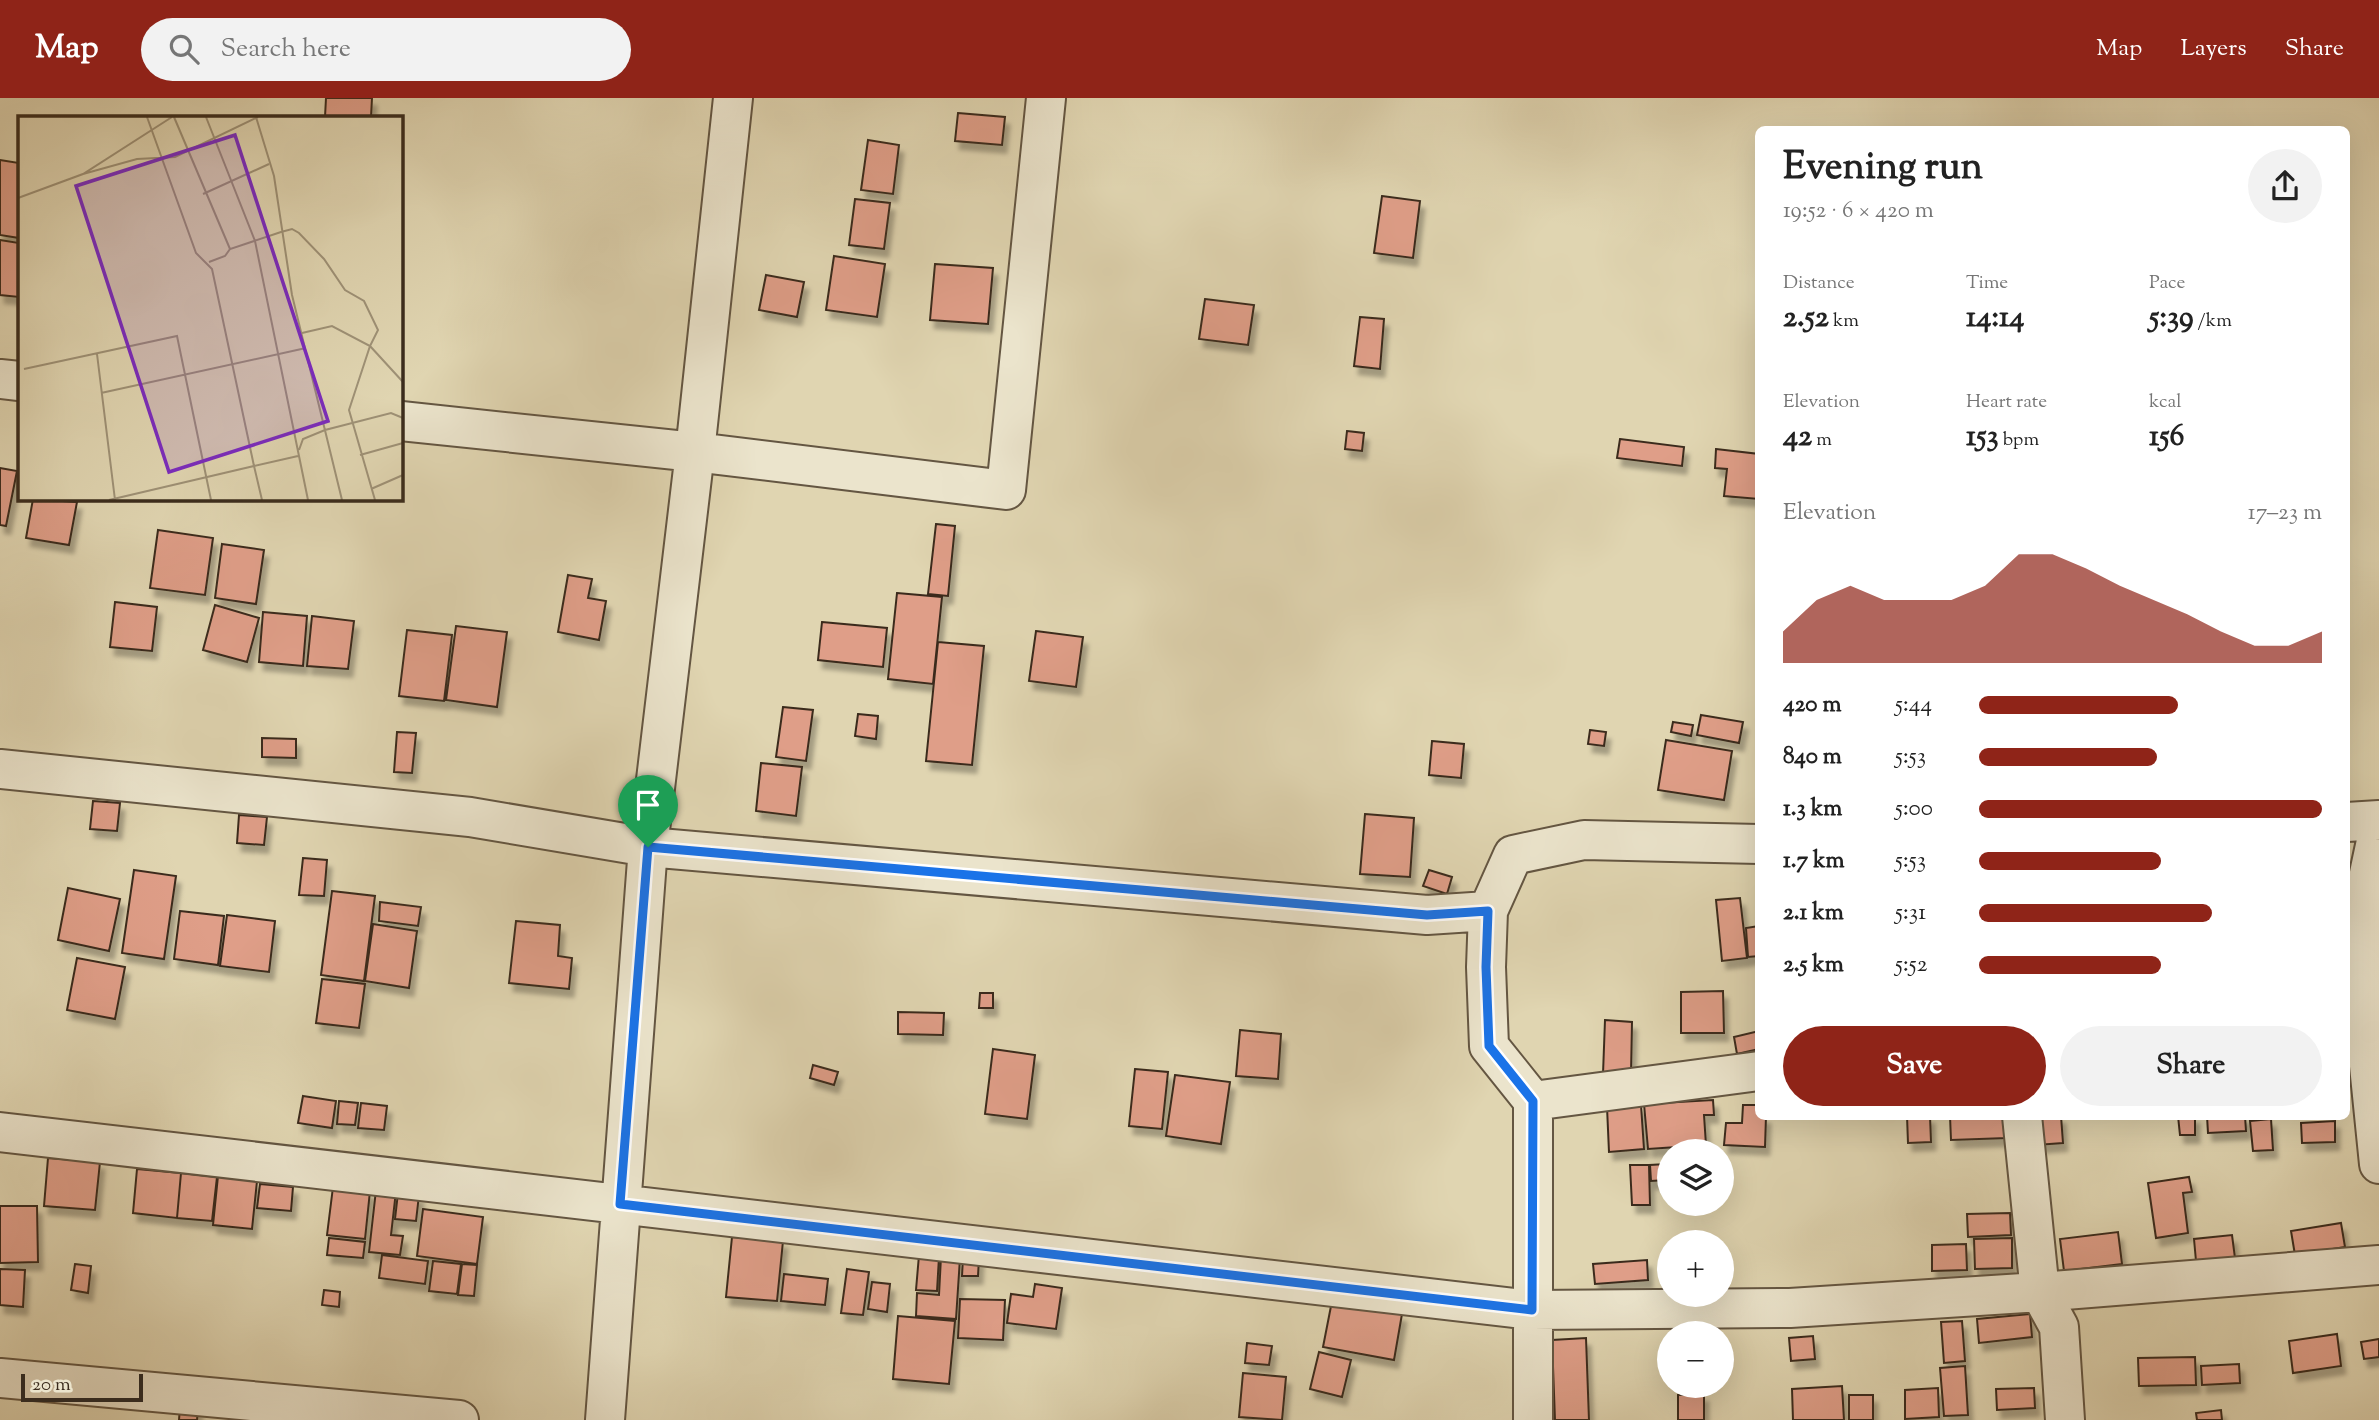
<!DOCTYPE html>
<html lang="en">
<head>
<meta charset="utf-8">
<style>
	:root { --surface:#fff; --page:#f2f2f2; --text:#222; --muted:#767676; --accent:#8f2418 }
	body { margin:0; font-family:"Sorts Mill Goudy",serif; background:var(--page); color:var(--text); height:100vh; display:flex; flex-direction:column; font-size:26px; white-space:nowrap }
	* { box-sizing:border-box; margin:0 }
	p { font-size:23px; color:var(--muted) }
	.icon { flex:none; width:38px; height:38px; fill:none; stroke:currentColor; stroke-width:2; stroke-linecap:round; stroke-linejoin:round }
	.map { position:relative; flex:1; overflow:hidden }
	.sheet { position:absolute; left:1755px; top:28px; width:595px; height:994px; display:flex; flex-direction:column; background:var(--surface); border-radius:10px; box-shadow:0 7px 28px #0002 }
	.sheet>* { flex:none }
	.controls { position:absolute; left:1657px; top:1041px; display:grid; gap:14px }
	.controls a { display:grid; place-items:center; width:77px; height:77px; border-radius:50%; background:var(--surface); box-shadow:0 7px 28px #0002; font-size:35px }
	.scale { position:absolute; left:21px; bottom:18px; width:122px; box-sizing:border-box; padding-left:7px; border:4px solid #3b2c1d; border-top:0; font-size:19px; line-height:24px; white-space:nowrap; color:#3b2c1d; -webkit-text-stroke:5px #ebe4cc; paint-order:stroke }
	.pin { position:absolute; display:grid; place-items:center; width:60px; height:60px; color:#fff; margin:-72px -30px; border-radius:50% 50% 50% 0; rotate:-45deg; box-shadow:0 0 7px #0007 }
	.pin .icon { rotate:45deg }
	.round { display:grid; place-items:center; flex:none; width:74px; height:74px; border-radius:37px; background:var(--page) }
	.head { display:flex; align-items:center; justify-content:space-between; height:119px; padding:0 28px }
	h1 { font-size:38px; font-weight:700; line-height:52px }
	.metrics { display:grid; grid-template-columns:repeat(3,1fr); gap:10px; height:119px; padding:7px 28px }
	.metrics div { display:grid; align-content:center }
	.metrics b { font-size:30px; font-weight:700 }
	.metrics small { font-size:19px; font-weight:400 }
	.metrics p { font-size:19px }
	.chart { height:196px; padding:14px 28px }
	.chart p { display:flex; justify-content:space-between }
	.chart svg { width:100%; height:126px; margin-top:7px; fill:var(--accent); opacity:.7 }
	.button { display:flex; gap:14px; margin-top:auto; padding:14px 28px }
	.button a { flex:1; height:80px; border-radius:42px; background:var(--accent); color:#fff; font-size:28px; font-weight:700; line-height:80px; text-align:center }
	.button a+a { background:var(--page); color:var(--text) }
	ul { padding:0 28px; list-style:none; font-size:23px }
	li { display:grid; grid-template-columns:112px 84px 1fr; align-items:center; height:52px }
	li i { height:18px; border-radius:9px; background:var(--accent) }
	header { display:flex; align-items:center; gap:42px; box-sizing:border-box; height:98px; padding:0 35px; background:var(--accent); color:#fff }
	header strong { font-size:33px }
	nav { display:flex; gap:38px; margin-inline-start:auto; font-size:24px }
	.search { width:490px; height:63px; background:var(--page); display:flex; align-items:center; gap:18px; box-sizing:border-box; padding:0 24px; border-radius:38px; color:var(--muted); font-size:26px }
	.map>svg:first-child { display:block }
	.building { fill:#df9e88; stroke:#3b2c1d; stroke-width:2; filter:url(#shadow) }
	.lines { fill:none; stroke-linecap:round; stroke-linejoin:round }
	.street-casing { stroke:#645642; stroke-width:42 }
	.street { stroke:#ebe4cc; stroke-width:38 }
	.route-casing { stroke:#fff; stroke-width:14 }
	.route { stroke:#1a73e8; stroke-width:9 }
	.inset-road { fill:none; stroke:#9e9176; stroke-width:2 }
	.view { fill:#7b2cbf; fill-opacity:0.15; stroke:#7b2cbf; stroke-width:3.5 }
	.inset-edge { fill:none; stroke:#3b2c1d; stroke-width:3.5 }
</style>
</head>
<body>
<header>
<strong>Map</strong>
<div class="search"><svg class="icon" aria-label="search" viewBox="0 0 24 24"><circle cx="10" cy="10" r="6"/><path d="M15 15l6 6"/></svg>Search here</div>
<nav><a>Map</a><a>Layers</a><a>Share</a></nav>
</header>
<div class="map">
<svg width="2379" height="1322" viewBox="0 0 2379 1322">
	<defs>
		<filter id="shadow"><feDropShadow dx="4.5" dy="8" stdDeviation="2" flood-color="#0004"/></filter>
	</defs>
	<rect width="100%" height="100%" fill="#e0d5b1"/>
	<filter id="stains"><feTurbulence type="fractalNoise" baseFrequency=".00286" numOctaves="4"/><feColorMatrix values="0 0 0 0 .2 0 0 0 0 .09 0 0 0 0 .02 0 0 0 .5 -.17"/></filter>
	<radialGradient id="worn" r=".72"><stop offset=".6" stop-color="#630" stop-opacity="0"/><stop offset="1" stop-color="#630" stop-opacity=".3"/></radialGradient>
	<path class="building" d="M326 0H372L371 19H325Z
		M958 15 1005 19 1002 47 955 43Z
		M868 42 899 47 893 96 861 92Z
		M0 62 19 65V140L0 137Z
		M1382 98 1420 103 1413 160 1374 155Z
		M855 101 890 105 884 151 849 147Z
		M0 142 19 145V199L0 197Z
		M834 158 885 166 877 219 826 212Z
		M935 166 993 170 988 226 930 222Z
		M766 177 804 184 797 219 759 212Z
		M1205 201 1254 207 1248 247 1199 241Z
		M1360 219 1384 221 1380 271 1354 268Z
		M1347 333 1364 335 1362 353 1345 351Z
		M1620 341 1684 349 1682 368 1617 360Z
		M1716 351 1759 356V401L1724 398 1727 371 1715 370Z
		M0 370 17 373 6 428 0 427Z
		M33 401 77 404 69 447 26 440Z
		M936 426 955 428 948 498 928 496Z
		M158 432 213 440 205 497 150 490Z
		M222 446 264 452 256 506 215 500Z
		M568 477 592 481 588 500 606 503 599 542 558 534Z
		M897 495 942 499 933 586 888 581Z
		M115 504 157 509 152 553 110 549Z
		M215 507 259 520 247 564 203 552Z
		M263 514 307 518 303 568 259 564Z
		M312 518 354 523 348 571 307 568Z
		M822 524 887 530 883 569 818 562Z
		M456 528 507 534 497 609 446 602Z
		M407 532 452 537 444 603 399 598Z
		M1036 533 1083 539 1076 589 1029 583Z
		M938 544 984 548 972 667 926 663Z
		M783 609 813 612 806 663 776 659Z
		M858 616 878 618 876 641 855 638Z
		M1701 617 1743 624 1739 645 1697 637Z
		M1673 624 1693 627 1691 638 1671 634Z
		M1590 632 1606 634 1604 648 1588 646Z
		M397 634 416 635 412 675 394 674Z
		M262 640 296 641V660L262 659Z
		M1666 642 1732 653 1724 702 1658 692Z
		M1432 643 1464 646 1461 680 1429 677Z
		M761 665 802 669 796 718 756 713Z
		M93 703 120 705 117 733 90 731Z
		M1365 716 1414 720 1410 779 1360 776Z
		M239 717 267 719 264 747 237 745Z
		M303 760 327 762 324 798 299 797Z
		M134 772 176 778 164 861 122 855Z
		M1429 772 1452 779 1447 796 1423 788Z
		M68 790 120 801 109 853 58 842Z
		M332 793 375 798 364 883 321 877Z
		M1740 800 1747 860 1722 863 1716 802Z
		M380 804 421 809 418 828 379 823Z
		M180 813 224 818 218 867 174 861Z
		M227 817 275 823 269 874 220 868Z
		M516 823 560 827 558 858 572 860 569 891 509 885Z
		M373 826 417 833 409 890 365 883Z
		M1759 828V858L1748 859 1746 830Z
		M77 860 125 869 115 921 67 912Z
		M322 881 365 886 359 930 316 925Z
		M1723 893 1724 935H1681V894Z
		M980 895H993V910H979Z
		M898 914 944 915 943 937 898 936Z
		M1605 922 1632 924 1631 976H1603Z
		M1240 932 1281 936 1278 981 1236 978Z
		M1759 933V951L1737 956 1734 939Z
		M993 951 1035 957 1027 1021 985 1016Z
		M813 967 838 974 834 987 810 980Z
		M1135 971 1168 974 1162 1031 1129 1028Z
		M1175 977 1230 984 1221 1046 1166 1038Z
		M303 998 336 1003 332 1030 298 1025Z
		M1713 1002 1714 1017H1704L1706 1047 1648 1051 1644 1006Z
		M339 1003 358 1005 355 1027 337 1026Z
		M361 1005 387 1008 384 1032 358 1030Z
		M1641 1007 1644 1051 1609 1054 1607 1009Z
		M1743 1007H1759V1018H1766L1765 1049 1724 1047 1726 1025H1742Z
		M1907 1018H1930L1931 1044 1908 1045Z
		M1950 1018H2006L2007 1040 1951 1042Z
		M2035 1018H2061L2063 1045 2036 1047Z
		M2178 1018H2195V1037H2180Z
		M2207 1018H2245L2246 1033 2208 1035Z
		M2271 1021 2273 1052 2253 1053 2250 1023Z
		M2335 1023V1044L2302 1045 2301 1025Z
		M48 1060 100 1064 95 1112 44 1108Z
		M1666 1066V1082L1651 1083 1650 1067Z
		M1630 1067H1649L1650 1107H1632Z
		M137 1071 181 1075 177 1120 133 1115Z
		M181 1075 217 1079 212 1123 177 1120Z
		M218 1078 257 1083 252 1131 213 1127Z
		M2189 1079 2192 1094 2183 1095 2188 1135 2156 1140 2148 1085Z
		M260 1086 293 1089 291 1113 257 1110Z
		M333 1089 370 1093 365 1141 327 1137Z
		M376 1092 396 1093 391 1137 403 1138 400 1157 369 1154Z
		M398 1095 419 1097 416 1123 395 1121Z
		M0 1108H37L38 1164 0 1165Z
		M423 1111 483 1119 477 1166 417 1158Z
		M2010 1115 2011 1137 1968 1139 1967 1116Z
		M2341 1125 2345 1149 2295 1157 2291 1133Z
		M2118 1134 2122 1166 2064 1173 2060 1141Z
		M2232 1137 2235 1160 2196 1163 2194 1141Z
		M732 1139 783 1143 777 1203 726 1199Z
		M329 1140 365 1144 363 1160 327 1157Z
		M2012 1140V1170L1975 1171 1974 1141Z
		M1966 1146 1967 1172 1932 1173V1147Z
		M382 1157 428 1163 425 1186 379 1180Z
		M919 1157 939 1159 937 1193 916 1192Z
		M941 1159 960 1160 956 1221 916 1218 917 1195 939 1197Z
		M963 1160H979L978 1178H962Z
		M1647 1162 1648 1182 1595 1186 1593 1166Z
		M433 1163 461 1166 457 1196 429 1193Z
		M75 1166 91 1168 88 1195 71 1192Z
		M462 1166 477 1167 474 1198 458 1197Z
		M0 1171 25 1172 23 1209 0 1207Z
		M847 1171 869 1174 863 1217 841 1215Z
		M784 1176 828 1181 825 1207 781 1203Z
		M872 1184 890 1186 887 1214 868 1211Z
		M1035 1186 1062 1190 1056 1231 1007 1225 1011 1196 1033 1199Z
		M324 1192 340 1194 339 1209 322 1207Z
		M960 1201 1005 1202 1003 1242 958 1240Z
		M1332 1203 1402 1216 1394 1262 1323 1249Z
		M2030 1216 2032 1239 1979 1245 1977 1221Z
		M898 1218 955 1223 949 1286 893 1281Z
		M1962 1223 1965 1263 1944 1265 1941 1224Z
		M2337 1236 2341 1268 2293 1275 2289 1243Z
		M1813 1238 1815 1261 1791 1263 1789 1240Z
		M1586 1240 1589 1322H1555L1552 1242Z
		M2379 1241V1259L2364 1261 2361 1244Z
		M1247 1245 1272 1248 1269 1267 1245 1265Z
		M1319 1254 1351 1262 1342 1299 1310 1291Z
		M2195 1259 2196 1287 2139 1288 2138 1260Z
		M2239 1266 2240 1285 2202 1287 2201 1268Z
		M1965 1268 1968 1317 1944 1318 1940 1270Z
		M1243 1275 1286 1279 1282 1322 1239 1319Z
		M1842 1288 1844 1322H1793L1792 1291Z
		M1938 1290 1939 1319 1905 1321V1292Z
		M2034 1290 2035 1310 1997 1312 1996 1291Z
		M1704 1296V1322H1678V1297Z
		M1849 1297H1873V1322H1849Z
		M180 1309 198 1311 197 1322H179Z
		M2221 1312 2222 1322H2197L2196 1315Z"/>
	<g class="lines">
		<g class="street-casing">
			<path id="street" d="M0 281 19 283
				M401 323 695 354 1006 392 1046 0
				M0 671 470 719 648 749 1427 817 1488 813 1513 757 1584 742 1759 746
				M2347 724 2379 722
				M2379 729 2360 818 2365 928 2379 1066
				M1488 813 1486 869 1489 948 1533 1003V1322
				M1533 1003 1759 973
				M2022 1018 2040 1194 2059 1229 2065 1322
				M0 1034 1532 1212 1790 1210 2040 1194 2379 1167
				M0 1280 459 1322
				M605 1322 648 749 695 354 733 0"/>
		</g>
		<use href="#street" class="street"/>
	</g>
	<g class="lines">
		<g class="route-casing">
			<path id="route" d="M648 749 1427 817 1488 813 1486 869 1489 948 1533 1003 1532 1212 620 1106Z"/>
		</g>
		<use href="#route" class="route"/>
	</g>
	<g transform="translate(18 18)">
		<rect width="385" height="385" fill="#e0d5b1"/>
		<path class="inset-road" d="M129 1 178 137 194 153 236 350 280 340M156 1 212 133M188 1 237 125 290 384M238 1 256 60 274 179 324 384M65 58 119 43 157 41 240 1M185 78 251 48M0 82 65 58 154 1M191 146 207 140 212 133 263 116 274 113 281 117 306 143 327 174 346 185 360 214 352 230 385 266M284 217 314 210 352 230 331 294 357 384M79 238 97 384M6 253 159 220 193 384M83 277 288 232M281 334 285 323 307 314 373 297 385 302M342 339 385 327M353 373 385 359M91 384 236 350 244 384"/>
		<path class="view" d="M217 19 310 305 151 356 58 70Z"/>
		<rect width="385" height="385" class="inset-edge"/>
	</g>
	<rect width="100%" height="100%" filter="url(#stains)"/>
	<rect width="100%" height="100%" fill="url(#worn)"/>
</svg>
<div class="controls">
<a><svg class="icon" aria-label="layers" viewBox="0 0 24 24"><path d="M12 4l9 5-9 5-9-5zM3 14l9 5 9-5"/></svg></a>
<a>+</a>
<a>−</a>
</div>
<div class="scale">20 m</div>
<div class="pin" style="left:648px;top:749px;background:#1e9e55"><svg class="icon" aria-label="arrive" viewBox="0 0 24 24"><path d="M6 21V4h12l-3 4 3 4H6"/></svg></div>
<section class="sheet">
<div class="head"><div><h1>Evening run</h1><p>19:52 · 6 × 420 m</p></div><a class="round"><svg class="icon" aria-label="share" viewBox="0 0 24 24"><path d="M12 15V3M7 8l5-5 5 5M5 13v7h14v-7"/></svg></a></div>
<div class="metrics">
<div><p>Distance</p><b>2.52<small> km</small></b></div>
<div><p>Time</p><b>14:14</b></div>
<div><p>Pace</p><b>5:39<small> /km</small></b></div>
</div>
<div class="metrics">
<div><p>Elevation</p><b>42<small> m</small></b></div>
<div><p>Heart rate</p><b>153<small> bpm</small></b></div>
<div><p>kcal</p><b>156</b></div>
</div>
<div class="chart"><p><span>Elevation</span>17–23 m</p>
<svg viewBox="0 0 160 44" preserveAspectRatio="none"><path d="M0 44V33L10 22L20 17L30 22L40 22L50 22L60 17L70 6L80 6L90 11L100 17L110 22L120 27L130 33L140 38L150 38L160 33V44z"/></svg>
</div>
<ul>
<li><b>420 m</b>5:44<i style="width:58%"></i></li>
<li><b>840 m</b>5:53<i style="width:52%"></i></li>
<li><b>1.3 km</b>5:00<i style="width:100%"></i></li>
<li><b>1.7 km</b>5:53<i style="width:53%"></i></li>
<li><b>2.1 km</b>5:31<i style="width:68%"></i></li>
<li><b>2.5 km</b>5:52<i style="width:53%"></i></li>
</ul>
<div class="button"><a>Save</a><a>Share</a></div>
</section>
</div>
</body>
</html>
